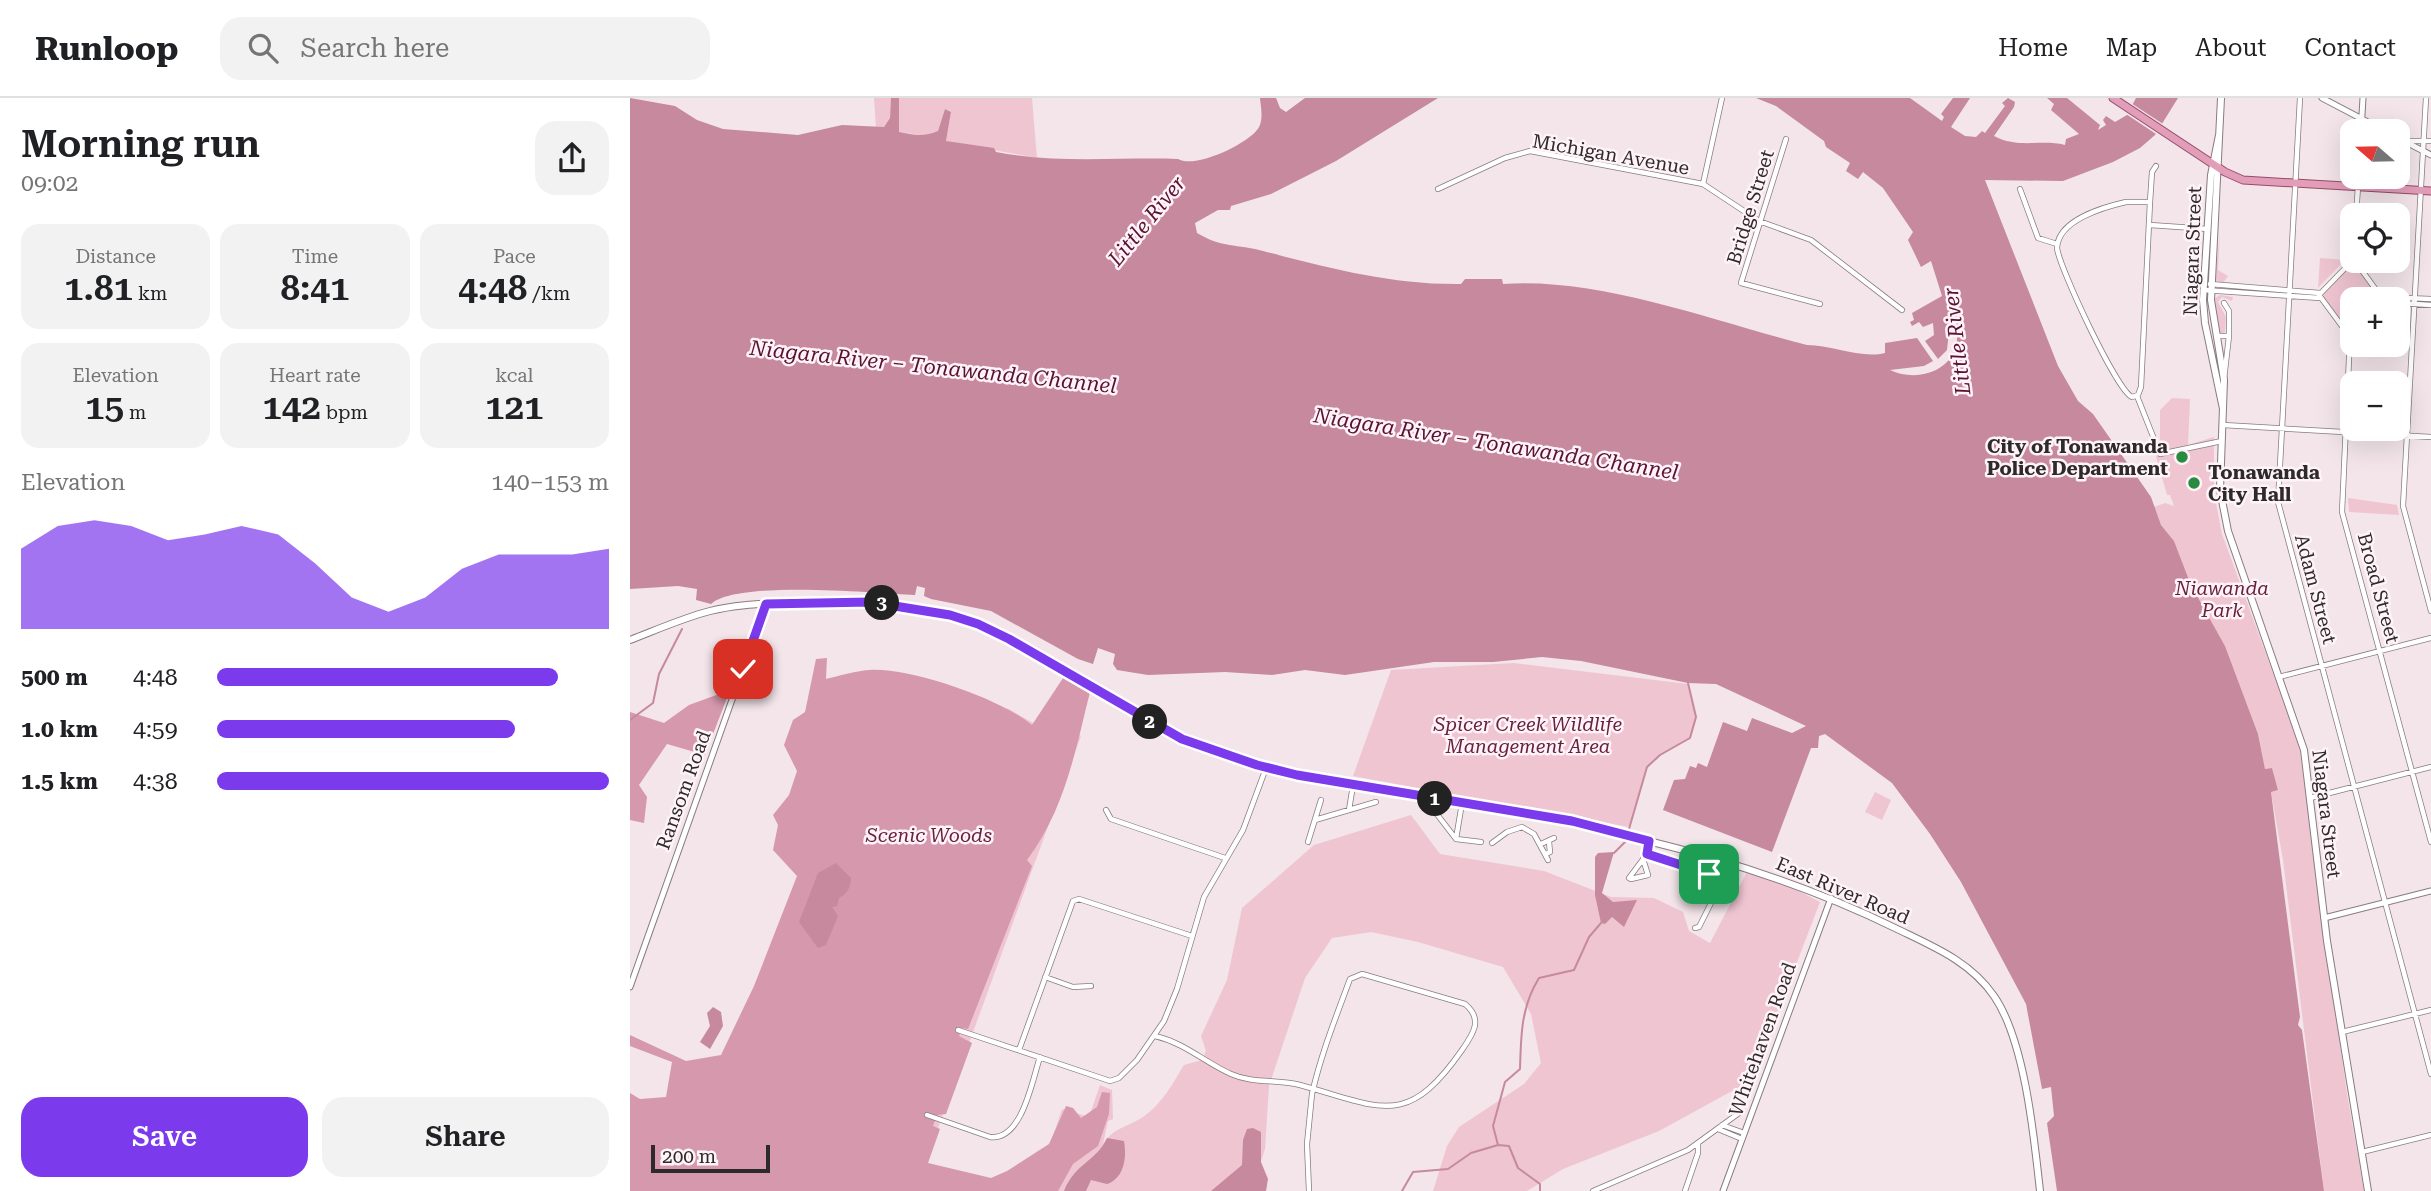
<!DOCTYPE html>
<html lang="en">
<head>
<meta charset="utf-8">
<style>
	:root { --surface:#fff; --page:#f2f2f2; --text:#202124; --muted:#757577; --line:#e0e0e0; --accent:#7c3aed }
	body { margin:0; font-family:"Roboto Serif",serif; background:var(--page); color:var(--text); height:100vh; display:flex; flex-direction:column; font-size:26px; white-space:nowrap }
	* { box-sizing:border-box; margin:0 }
	p { font-size:23px; color:var(--muted) }
	.icon { flex:none; width:38px; height:38px; fill:none; stroke:currentColor; stroke-width:2; stroke-linecap:round; stroke-linejoin:round }
	.map { position:relative; flex:1; overflow:hidden }
	.sheet { display:flex; flex-direction:column; background:var(--surface); width:630px }
	.sheet>* { flex:none }
	.needle { width:46px; rotate:290deg }
	.controls { position:absolute; left:1710px; top:21px; display:grid; gap:14px }
	.controls a { display:grid; place-items:center; width:70px; height:70px; border-radius:14px; background:var(--surface); box-shadow:0 7px 28px #0002; font-size:35px }
	.scale { position:absolute; left:21px; bottom:18px; width:119px; box-sizing:border-box; padding-left:7px; border:4px solid #2e292b; border-top:0; font-size:19px; line-height:24px; white-space:nowrap; color:#2e292b; -webkit-text-stroke:5px #fef3f7; paint-order:stroke }
	.pin { position:absolute; display:grid; place-items:center; width:60px; height:60px; color:#fff; margin:-30px; border-radius:14px; box-shadow:0 4px 10px #0006 }
	.km { position:absolute; width:35px; height:35px; margin:-18px; border-radius:50%; background:#222; color:#fff; font-size:19px; line-height:35px; text-align:center }
	.round { display:grid; place-items:center; flex:none; width:74px; height:74px; border-radius:21px; background:var(--page) }
	.summary { display:flex; align-items:center; justify-content:space-between; height:119px; padding:0 21px }
	h1 { font-size:38px; font-weight:600; line-height:52px }
	.figures { display:grid; grid-template-columns:repeat(3,1fr); gap:10px; height:119px; padding:7px 21px }
	.figures div { display:grid; align-content:center; border-radius:18px; background:var(--page); text-align:center }
	.figures b { font-size:35px; font-weight:600 }
	.figures small { font-size:19px; font-weight:400 }
	.figures p { font-size:19px }
	.chart { height:196px; padding:14px 21px }
	.chart p { display:flex; justify-content:space-between }
	.chart svg { width:100%; height:126px; margin-top:7px; fill:var(--accent); opacity:.7 }
	.cta { display:flex; gap:14px; margin-top:auto; padding:14px 21px }
	.cta a { flex:1; height:80px; border-radius:21px; background:var(--accent); color:#fff; font-size:28px; font-weight:600; line-height:80px; text-align:center }
	.cta a+a { background:var(--page); color:var(--text) }
	ul { padding:0 21px; list-style:none; font-size:23px }
	li { display:grid; grid-template-columns:112px 84px 1fr; align-items:center; height:52px }
	li i { height:18px; border-radius:9px; background:var(--accent) }
	header { display:flex; align-items:center; gap:42px; box-sizing:border-box; height:98px; padding:0 35px; background:var(--surface); border-bottom:2px solid var(--line) }
	header strong { font-size:33px }
	nav { display:flex; gap:38px; margin-inline-start:auto; font-size:24px }
	.search { width:490px; height:63px; background:var(--page); display:flex; align-items:center; gap:18px; box-sizing:border-box; padding:0 24px; border-radius:21px; color:var(--muted); font-size:26px }
	main { display:flex; flex:1; min-height:0 }
	.map>svg:first-child { display:block }
	.green { fill:#efc5d2 }
	.forest { fill:#d698ad }
	.water { fill:#c6899d }
	.pier { fill:#f3e5e9 }
	.lines { fill:none; stroke-linecap:round; stroke-linejoin:round }
	.stream { stroke:#c6899d; stroke-width:2 }
	.minor-casing { stroke:#887c80; stroke-width:6 }
	.tertiary-casing { stroke:#887c80; stroke-width:7 }
	.secondary-casing { stroke:#887c80; stroke-width:8 }
	.primary-casing { stroke:#974b69; stroke-width:9 }
	.minor { stroke:#fff; stroke-width:4.5 }
	.tertiary { stroke:#fff; stroke-width:5 }
	.secondary { stroke:#fff; stroke-width:6 }
	.primary { stroke:#e29eb9; stroke-width:7 }
	.route-casing { stroke:#fff; stroke-width:14 }
	.route { stroke:#7c3aed; stroke-width:9 }
	.poi-dot { fill:#298b3f; stroke:#fef3f7; stroke-width:2.5 }
	.labels { text-anchor:middle; stroke-width:5; stroke-linejoin:round; paint-order:stroke }
	.street-label { font-size:19px; fill:#2e292b; stroke:#fef3f7 }
	.poi-label { font-size:19px; font-weight:bold; fill:#2e292b; stroke:#fef3f7; text-anchor:end }
	.park-label { font-size:19px; font-style:italic; fill:#68203f; stroke:#fef3f7 }
	.water-label { font-size:21px; font-style:italic; fill:#5a1133; stroke:#fef3f7 }
</style>
</head>
<body>
<header>
<strong>Runloop</strong>
<div class="search"><svg class="icon" aria-label="search" viewBox="0 0 24 24"><circle cx="10" cy="10" r="6"/><path d="M15 15l6 6"/></svg>Search here</div>
<nav><a>Home</a><a>Map</a><a>About</a><a>Contact</a></nav>
</header>
<main>
<section class="sheet">
<div class="summary"><div><h1>Morning run</h1><p>09:02</p></div><a class="round"><svg class="icon" aria-label="share" viewBox="0 0 24 24"><path d="M12 15V3M7 8l5-5 5 5M5 13v7h14v-7"/></svg></a></div>
<div class="figures">
<div><p>Distance</p><b>1.81<small> km</small></b></div>
<div><p>Time</p><b>8:41</b></div>
<div><p>Pace</p><b>4:48<small> /km</small></b></div>
</div>
<div class="figures">
<div><p>Elevation</p><b>15<small> m</small></b></div>
<div><p>Heart rate</p><b>142<small> bpm</small></b></div>
<div><p>kcal</p><b>121</b></div>
</div>
<div class="chart"><p><span>Elevation</span>140–153 m</p>
<svg viewBox="0 0 160 44" preserveAspectRatio="none"><path d="M0 44V16L10 8L20 6L30 8L40 13L50 11L60 8L70 11L80 21L90 33L100 38L110 33L120 23L130 18L140 18L150 18L160 16V44z"/></svg>
</div>
<ul>
<li><b>500 m</b>4:48<i style="width:87%"></i></li>
<li><b>1.0 km</b>4:59<i style="width:76%"></i></li>
<li><b>1.5 km</b>4:38<i style="width:100%"></i></li>
</ul>
<div class="cta"><a>Save</a><a>Share</a></div>
</section>
<div class="map">
<svg width="1801" height="1093" viewBox="0 0 1801 1093">
	<rect width="100%" height="100%" fill="#f3e5e9"/>
	<path class="green" d="M244 0H261L260 20 254 29 246 30Z
		M269 0H402L407 60 316 43 321 14 315 11 308 33 298 38 269 34Z
		M1590 134 1588 172 1598 178 1593 185 1585 182Z
		M1690 160 1715 162 1688 190Z
		M1720 168H1727L1749 199V201H1722V232L1716 231 1694 200V195Z
		M1590 197 1603 199 1602 203 1592 199 1588 204 1596 219 1595 234 1591 237 1588 236 1584 201Z
		M1542 300 1560 301 1558 347 1584 339V395L1592 436 1669 646 1717 996 1734 1093H1694L1653 762 1641 694 1648 692 1642 670 1635 671 1628 636 1595 548 1561 487 1544 443 1531 427 1524 409 1535 405 1544 408 1540 397H1537L1523 348 1530 347V312Z
		M1718 400 1767 407 1769 417 1719 414Z
		M884 565 1058 586 1066 619 1060 640 1030 657 1017 669 999 729 723 678 761 572Z
		M436 577 452 586 429 624 451 638 295 1066 359 1087 420 1047 432 1011 459 1019 470 987 482 992 483 1021 478 1023 473 1046C484 1029 498 1029 513 1019 532 1006 543 985 554 967L572 962 576 953 571 938 597 882 612 810 684 747 781 717 810 756 914 773 981 799 1024 800 1053 814 1059 833 1080 845 1117 774 1159 788 1190 804 1122 982 1029 1033 933 1071 897 1093H803L817 1048 829 1029 894 986 911 965 901 916 873 869 788 844 741 834 702 840 675 880 639 988 635 1051 621 1093H54L377 610 405 626Z
		M1245 694 1261 702 1252 722 1235 714Z"/>
	<path class="forest" d="M197 560 196 581C209 578 225 573 239 572 280 569 371 601 402 627L435 577 460 594C445 654 435 711 397 762L402 768 338 931 332 930 329 938 342 945 316 1016 307 1017 303 1028 310 1031 298 1065 361 1080 377 1073 419 1046 436 1008 443 1010 451 1020 467 1009 472 994 480 995 479 1016 468 1048 443 1066 428 1093H0V995L10 1001 36 999 42 964 0 948V937L56 963 91 957 124 888 167 778 143 752 148 727 143 717 159 697 167 673 154 647 163 622 175 614 186 561Z
		M100 592 75 657 37 646 9 687 17 699 14 725 0 722V614L34 625 59 607Z"/>
	<path class="water" d="M0 0 45 8 67 22 93 31 168 37 212 27 254 29 260 20 261 0H269V34C283 37 295 39 308 33L315 11 321 14 316 43 364 50 366 54C426 66 488 59 548 61 565 71 615 47 627 32 634 24 631 10 630 0H646L650 10 656 14 675 0H808L706 63 641 96 601 108 600 112H588L565 125 567 135C592 150 607 146 633 153 699 170 762 187 831 186L835 181H872L873 186C969 179 1083 223 1177 247 1202 247 1231 261 1255 255V245L1287 240 1303 263 1294 268 1260 272C1287 285 1325 273 1327 241 1328 232 1327 220 1321 214L1317 252 1308 261 1295 243 1304 237 1303 225 1293 229 1289 224 1282 228 1280 224 1284 222 1282 215 1312 198 1301 163 1291 169 1278 142 1283 134 1253 90 1233 74 1228 81 1216 73 1220 65 1196 49 1194 43 1146 8 1126 0H1280L1312 23 1314 19 1311 16 1323 0H1340L1321 29 1335 38 1346 39 1352 33 1355 35 1375 8 1372 5 1378 0 1385 4 1384 9 1364 38C1388 51 1412 41 1435 47L1436 41 1449 36 1421 12 1424 6 1417 0H1437L1470 27 1468 32 1476 27 1473 22 1476 18 1485 24 1497 17 1506 0H1548L1525 37 1510 50 1483 64 1433 83 1355 82 1428 268 1448 303 1463 316 1521 399 1531 427 1544 443 1561 487 1595 548 1628 636 1635 671 1642 670 1648 692 1641 694 1670 919 1668 927 1672 932 1694 1093H1427L1417 1025 1424 1018 1421 989 1412 991 1396 906 1331 784 1300 736 1262 685 1195 636 1189 638 1188 650H1181L1142 754 1033 712 1044 682 1055 681 1060 668 1066 670 1068 665 1077 669 1093 624 1117 633 1122 620 1162 635 1176 628 1086 586 1058 585 951 563 912 559 863 564H804L715 577 675 572 642 577 595 574 518 577 487 572 483 566 485 556 468 550 463 566 448 561 361 513 301 501 294 498 295 490 287 488 285 497C245 495 107 482 81 506L66 502 67 491 48 488 0 491Z
		M984 754 972 795 983 804 1007 802 994 829 982 819 975 826 971 825 965 797V759L968 755Z
		M206 765 221 780C221 789 217 796 209 800L207 808 202 809 208 818 196 847 188 850 169 824 188 775Z
		M83 909 91 914 93 928 80 951 70 944 80 928 77 915Z
		M623 1030 631 1034V1064L638 1081 636 1093H581L612 1067 613 1042 617 1031Z
		M477 1040 494 1043C497 1060 494 1080 477 1086L461 1082 456 1093H434C445 1065 467 1063 477 1040Z"/>
	<path class="pier" d="M1501 5 1536 28 1529 38 1493 14Z"/>
	<g class="lines">
		<path class="stream" d="M0 622 23 605 29 576 52 531
			M999 731 1017 669 1030 657 1060 640 1066 619 1058 585
			M984 755 997 742
			M772 1093 783 1074 818 1071 841 1055 868 1047
			M910 1093V1086L888 1070 879 1048 868 1047 863 1028 875 984 890 971C891 937 891 909 909 880L944 872 959 839 971 825"/>
		<g class="minor-casing">
			<path id="minor" d="M1670 0 1648 404 1801 976
				M1796 0 1773 408 1801 513
				M1156 41 1111 185 1190 206
				M1773 43H1801
				M1073 86 1092 0
				M808 91 875 60 900 53 1073 86 1129 123 1181 142 1272 212
				M1390 91 1408 140 1427 146
				M1496 104H1520L1511 289 1508 297 1502 299C1487 293 1429 169 1427 150 1428 122 1474 109 1496 104Z
				M1520 104 1522 74 1526 68
				M1726 117 1728 89
				M1520 127 1578 131
				M1725 163 1752 200
				M1580 186 1690 195
				M1574 192 1690 200
				M1752 199 1801 201
				M1768 205 1801 207
				M1586 238H1599V213L1594 205
				M1720 239 1712 414 1801 744
				M1720 239 1689 197 1722 163
				M1594 281 1599 238
				M1507 298 1530 356 1592 343
				M1593 327 1801 339
				M1649 579 1801 540
				M1680 700 1801 669
				M476 712 481 721 595 760
				M719 712 723 687
				M806 715 826 741 851 744
				M685 722 746 704
				M826 741 832 705
				M678 744 691 702
				M862 745 877 734 892 729 904 736 918 762
				M911 746 924 740
				M916 756 920 754 919 744
				M1017 756 1084 778 1085 797 1069 829 1065 830
				M1013 761 1018 777 1001 781 999 780 1017 756 1019 743
				M1079 776 1082 761
				M415 879 443 889 461 888
				M328 932 480 983 489 980 507 962 534 923 547 891 574 799 613 732 636 670
				M1712 934 1801 912
				M525 938C555 945 574 964 601 976 623 986 647 981 670 987 751 1009 776 1032 832 952 844 935 853 921 835 906L732 876 720 881C706 919 691 956 682 996L677 1046 679 1093
				M389 952 443 803 449 801 562 838
				M297 1017 360 1039C392 1043 402 983 410 959
				M1092 1027 1114 1035
				M1088 1031 1112 1041
				M1732 1054 1801 1037
				M963 1093 1058 1052 1109 1015
				M1055 1093 1068 1055V1046"/>
		</g>
		<g class="tertiary-casing">
			<path id="tertiary" d="M1692 0 1755 33
				M1731 33 1733 0
				M1768 40 1801 57
				M1694 820 1801 793
				M0 889 136 506
				M1093 1093 1201 800"/>
		</g>
		<g class="secondary-casing">
			<path id="secondary" d="M1591 0 1581 202 1594 282 1590 392 1598 433 1674 652 1697 843 1738 1093
				M1589 37 1581 77 1573 202 1575 225 1593 311
				M0 542C26 532 53 520 80 513 103 507 127 506 150 505 222 501 298 502 365 534 466 587 552 655 667 677 872 713 1076 737 1265 830 1302 848 1340 863 1364 898 1395 943 1404 1039 1410 1093"/>
		</g>
		<g class="primary-casing">
			<path id="primary" d="M1483 0 1595 74 1613 82 1801 93"/>
		</g>
		<use href="#minor" class="minor"/>
		<use href="#tertiary" class="tertiary"/>
		<use href="#secondary" class="secondary"/>
		<use href="#primary" class="primary"/>
	</g>
	<g class="lines">
		<g class="route-casing">
			<path id="route" d="M113 571 136 506 240 504 320 517 348 526 379 541 552 641 627 667 667 677 942 723 1019 743 1017 756 1079 776"/>
		</g>
		<use href="#route" class="route"/>
	</g>
	<g class="poi-dot">
		<circle cx="1552" cy="359" r="7"/>
		<circle cx="1564" cy="385" r="7"/>
	</g>
	<g class="labels">
		<g class="street-label">
			<text transform="translate(981 56) rotate(10)" y="7">Michigan Avenue</text>
			<text transform="translate(1120 109) rotate(-73)" y="7">Bridge Street</text>
			<text transform="translate(1562 153) rotate(-88)" y="7">Niagara Street</text>
			<text transform="translate(1749 490) rotate(75)" y="7">Broad Street</text>
			<text transform="translate(1686 491) rotate(75)" y="7">Adam Street</text>
			<text transform="translate(53 692) rotate(-70)" y="7">Ransom Road</text>
			<text transform="translate(1697 716) rotate(83)" y="7">Niagara Street</text>
			<text transform="translate(1213 792) rotate(23)" y="7">East River Road</text>
			<text transform="translate(1132 941) rotate(-70)" y="7">Whitehaven Road</text>
		</g>
		<g class="poi-label">
			<text x="1538" y="355">City of Tonawanda<tspan x="1538" dy="22">Police Department</tspan></text>
			<text x="1578" y="381" text-anchor="start">Tonawanda<tspan x="1578" dy="22">City Hall</tspan></text>
		</g>
		<g class="park-label">
			<text x="1592" y="497">Niawanda<tspan x="1592" dy="22">Park</tspan></text>
			<text x="898" y="633">Spicer Creek Wildlife<tspan x="898" dy="22">Management Area</tspan></text>
			<text x="299" y="744">Scenic Woods</text>
		</g>
		<g class="water-label">
			<text transform="translate(517 123) rotate(-51)" y="7">Little River</text>
			<text transform="translate(1327 243) rotate(-97)" y="7">Little River</text>
			<text transform="translate(303 269) rotate(6)" y="7">Niagara River – Tonawanda Channel</text>
			<text transform="translate(866 346) rotate(9)" y="7">Niagara River – Tonawanda Channel</text>
		</g>
	</g>
</svg>
<div class="controls">
<a><svg class="needle" viewBox="-14 -14 28 28"><path d="M0-13l5 13h-10z" fill="#e53935"/><path d="M0 13l5-13h-10z" fill="#757577"/></svg></a>
<a><svg class="icon" aria-label="locate" viewBox="0 0 24 24"><circle cx="12" cy="12" r="6"/><path d="M12 2v4M12 18v4M2 12h4M18 12h4"/></svg></a>
<a>+</a>
<a>−</a>
</div>
<div class="scale">200 m</div>
<div class="pin" style="left:1079px;top:776px;background:#1e9e55"><svg class="icon" aria-label="arrive" viewBox="0 0 24 24"><path d="M6 21V4h12l-3 4 3 4H6"/></svg></div>
<div class="pin" style="left:113px;top:571px;background:#d93025"><svg class="icon" aria-label="check" viewBox="0 0 24 24"><path d="M5 12l5 5 9-10"/></svg></div>
<b class="km" style="left:805px;top:701px">1</b>
<b class="km" style="left:520px;top:624px">2</b>
<b class="km" style="left:252px;top:505px">3</b>
</div>
</main>
</body>
</html>
